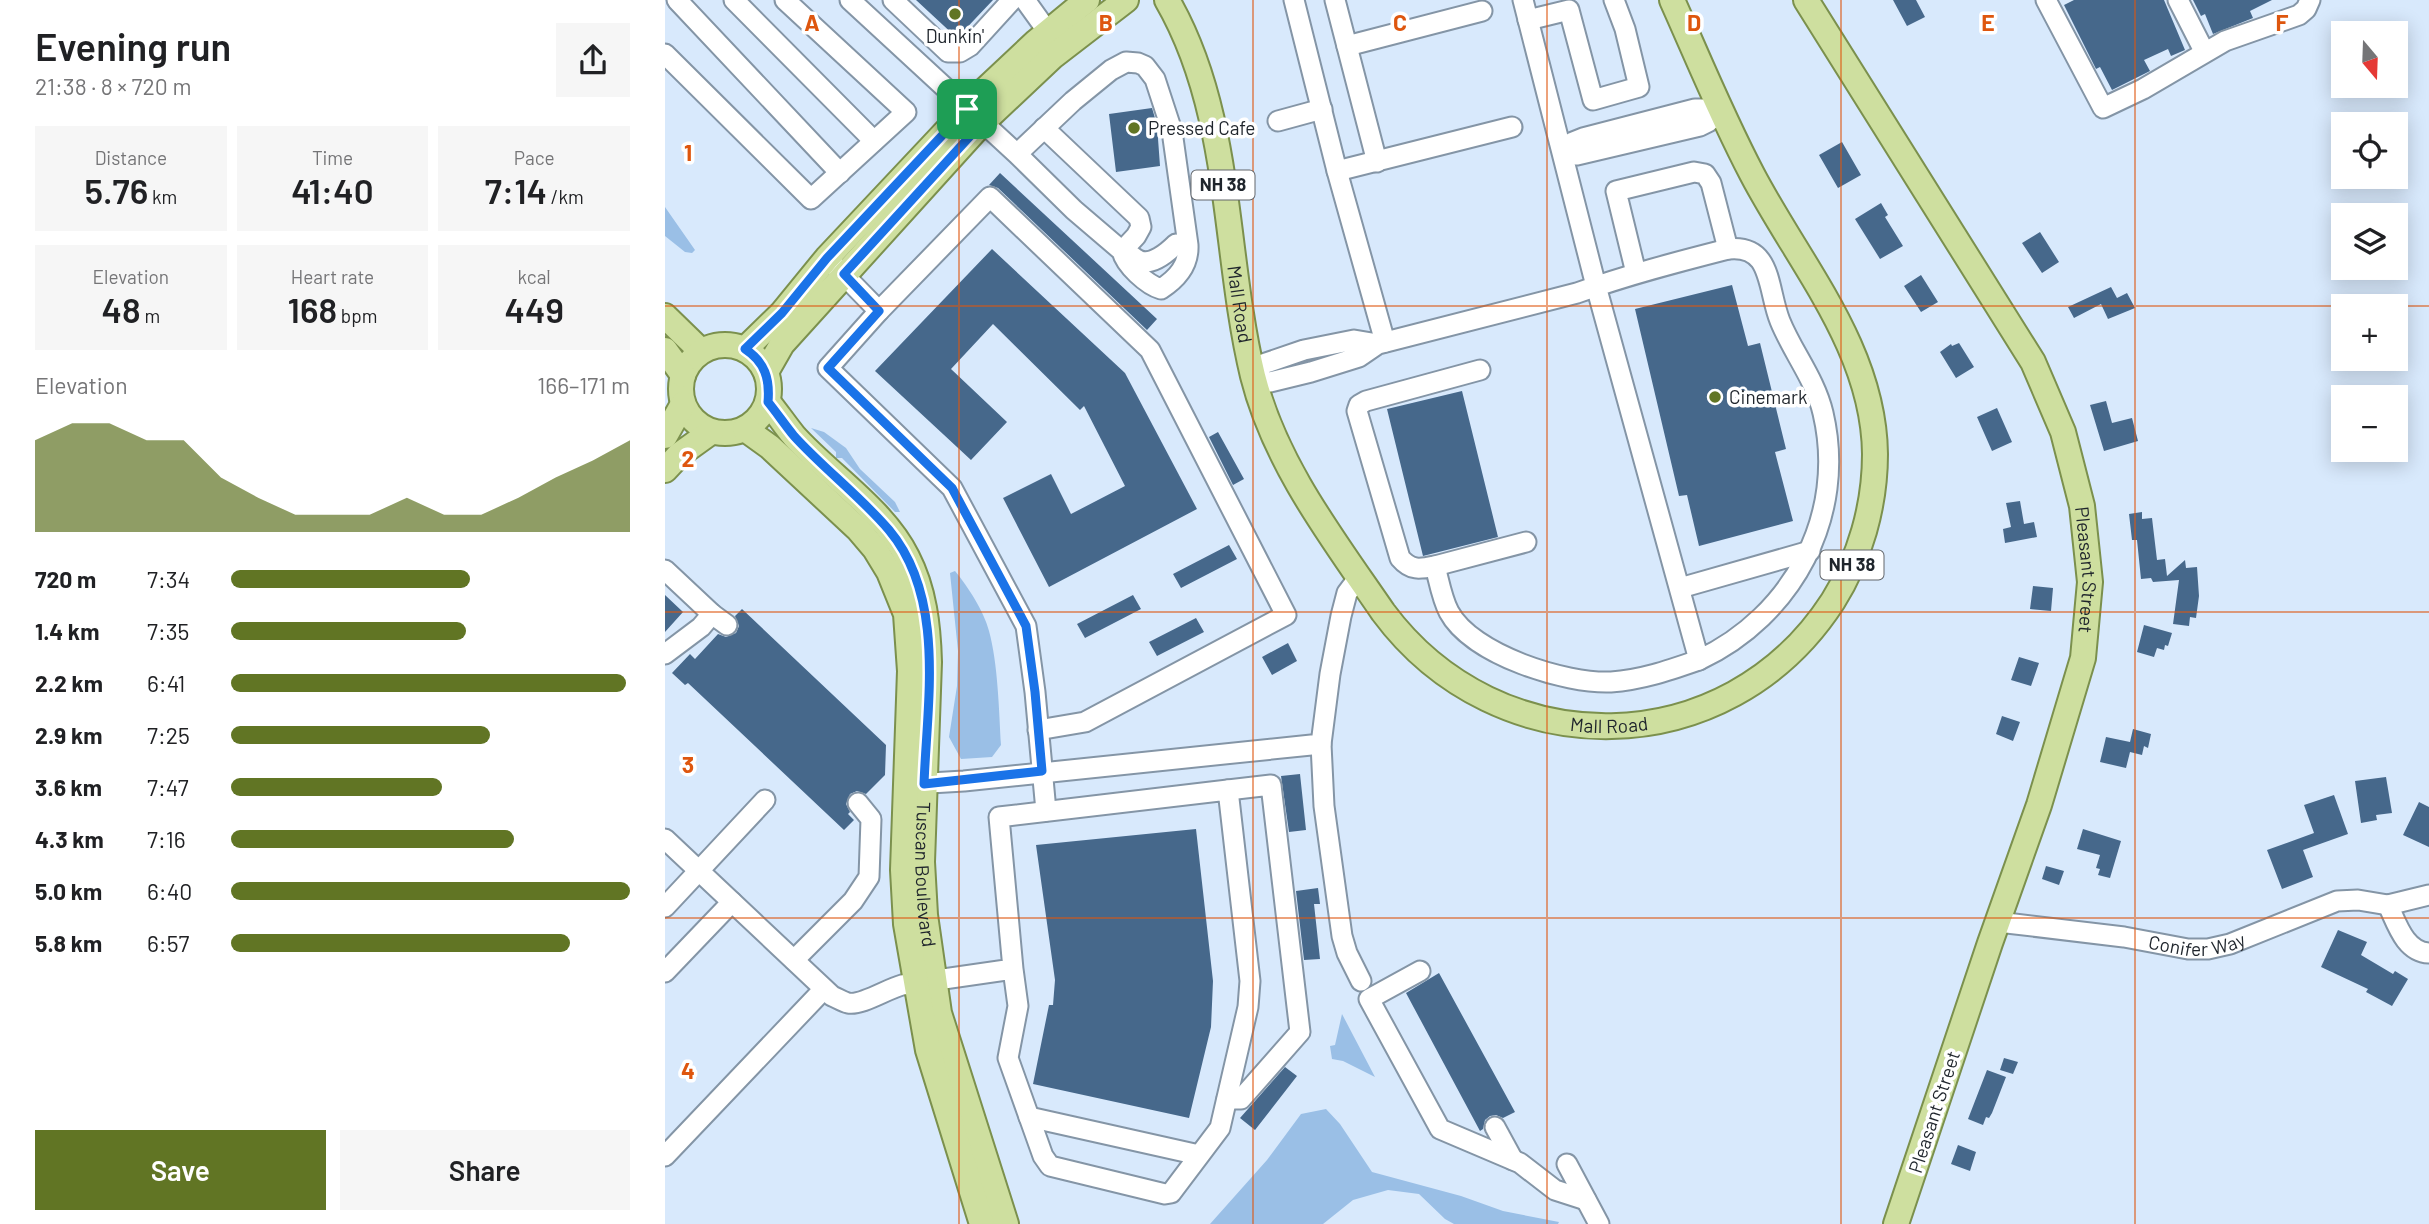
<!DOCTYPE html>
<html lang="en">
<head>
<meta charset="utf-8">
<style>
	:root { --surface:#fff; --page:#f6f6f6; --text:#202124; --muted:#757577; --accent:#617524 }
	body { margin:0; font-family:Barlow,sans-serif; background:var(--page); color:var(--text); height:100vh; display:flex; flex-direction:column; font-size:26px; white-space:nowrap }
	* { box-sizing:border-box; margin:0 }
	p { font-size:23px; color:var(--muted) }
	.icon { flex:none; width:38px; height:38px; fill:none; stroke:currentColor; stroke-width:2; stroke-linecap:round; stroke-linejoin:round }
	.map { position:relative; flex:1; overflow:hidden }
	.sheet { display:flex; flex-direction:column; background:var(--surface); width:665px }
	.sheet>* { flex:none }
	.needle { width:46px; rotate:161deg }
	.controls { position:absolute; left:1666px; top:21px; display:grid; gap:14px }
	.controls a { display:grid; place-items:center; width:77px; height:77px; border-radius:0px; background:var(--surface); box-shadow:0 4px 18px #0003; font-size:35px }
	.pin { position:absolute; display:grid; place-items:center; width:60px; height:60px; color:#fff; margin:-30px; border-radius:14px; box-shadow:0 4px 10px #0006 }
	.round { display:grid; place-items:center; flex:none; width:74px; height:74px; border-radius:0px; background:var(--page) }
	.overview { display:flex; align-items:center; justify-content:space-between; height:119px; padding:0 35px }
	h1 { font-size:38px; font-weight:600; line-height:52px }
	.stats { display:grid; grid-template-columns:repeat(3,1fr); gap:10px; height:119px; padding:7px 35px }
	.stats div { display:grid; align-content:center; border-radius:0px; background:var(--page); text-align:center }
	.stats b { font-size:35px; font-weight:600 }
	.stats small { font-size:19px; font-weight:400 }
	.stats p { font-size:19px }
	.chart { height:196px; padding:14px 35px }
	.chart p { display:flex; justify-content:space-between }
	.chart svg { width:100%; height:126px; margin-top:7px; fill:var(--accent); opacity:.7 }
	.action { display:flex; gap:14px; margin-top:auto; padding:14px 35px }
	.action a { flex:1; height:80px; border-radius:0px; background:var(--accent); color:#fff; font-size:28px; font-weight:600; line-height:80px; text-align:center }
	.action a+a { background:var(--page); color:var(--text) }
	ul { padding:0 35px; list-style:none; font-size:23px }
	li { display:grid; grid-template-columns:112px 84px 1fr; align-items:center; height:52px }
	li i { height:18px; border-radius:9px; background:var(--accent) }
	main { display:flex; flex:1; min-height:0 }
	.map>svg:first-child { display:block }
	.water { fill:#9abfe6 }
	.building { fill:#46688b }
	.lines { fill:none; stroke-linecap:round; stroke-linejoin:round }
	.minor-casing { stroke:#8495a6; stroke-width:23 }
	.major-casing { stroke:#7b904d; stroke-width:28 }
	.minor { stroke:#fff; stroke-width:19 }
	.major { stroke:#cedf9f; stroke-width:24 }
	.route-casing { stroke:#fff; stroke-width:14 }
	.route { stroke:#1a73e8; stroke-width:9 }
	.grid { fill:none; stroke:#de560e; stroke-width:2; stroke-opacity:0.55 }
	.poi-dot { fill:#617524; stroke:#fff; stroke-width:2.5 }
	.labels { text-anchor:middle; stroke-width:7; stroke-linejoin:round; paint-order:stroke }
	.shield { fill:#fff; stroke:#62666b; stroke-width:2 }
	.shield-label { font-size:18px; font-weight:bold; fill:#1f252c }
	.poi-label { font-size:19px; fill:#1f252c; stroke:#fff; text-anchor:start }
	.street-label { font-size:19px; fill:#1f252c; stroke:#fff }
	.grid-label { font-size:23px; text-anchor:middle; font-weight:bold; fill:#de560e; stroke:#fff; stroke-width:7; stroke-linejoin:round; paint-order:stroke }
</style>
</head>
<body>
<main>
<section class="sheet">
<div class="overview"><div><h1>Evening run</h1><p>21:38 · 8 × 720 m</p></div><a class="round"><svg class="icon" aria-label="share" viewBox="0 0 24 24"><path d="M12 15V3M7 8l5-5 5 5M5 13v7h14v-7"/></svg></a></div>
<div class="stats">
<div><p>Distance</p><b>5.76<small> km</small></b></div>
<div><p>Time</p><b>41:40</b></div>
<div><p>Pace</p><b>7:14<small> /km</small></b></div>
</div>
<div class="stats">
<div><p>Elevation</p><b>48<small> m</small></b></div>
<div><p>Heart rate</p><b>168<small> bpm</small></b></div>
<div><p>kcal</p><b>449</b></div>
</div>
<div class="chart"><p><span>Elevation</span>166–171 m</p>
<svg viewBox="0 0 160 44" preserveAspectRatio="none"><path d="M0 44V12L10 6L20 6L30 12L40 12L50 25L60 32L70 38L80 38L90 38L100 32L110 38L120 38L130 32L140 25L150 19L160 12V44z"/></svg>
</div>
<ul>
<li><b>720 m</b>7:34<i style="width:60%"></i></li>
<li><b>1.4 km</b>7:35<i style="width:59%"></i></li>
<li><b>2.2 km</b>6:41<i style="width:99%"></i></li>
<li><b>2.9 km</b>7:25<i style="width:65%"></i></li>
<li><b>3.6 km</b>7:47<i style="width:53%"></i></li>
<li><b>4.3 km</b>7:16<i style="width:71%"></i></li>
<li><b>5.0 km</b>6:40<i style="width:100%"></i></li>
<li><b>5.8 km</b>6:57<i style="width:85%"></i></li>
</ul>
<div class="action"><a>Save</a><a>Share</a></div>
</section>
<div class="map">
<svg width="1764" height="1224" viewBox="0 0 1764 1224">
	<rect width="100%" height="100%" fill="#d8e9fc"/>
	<path class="water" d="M0 207 30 250 27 253 20 252 0 236Z
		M146 428 159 432 181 448 195 469 230 502 235 512H230L177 458H171V452Z
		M290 571C303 587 319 611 324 631 333 664 334 710 336 745L327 757 296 759 284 737 292 686 293 651 285 573Z
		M677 1014 710 1077 678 1061 667 1059 665 1046 670 1045Z
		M661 1109 675 1124 707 1172 796 1196 838 1211 894 1222 893 1224H789L780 1219 754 1194 723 1190 688 1200 658 1224H545L602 1160 636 1114Z"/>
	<path class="building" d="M251 0H328L292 38Z
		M1228 0H1251L1260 17 1242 26Z
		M1409 0H1499L1520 50 1506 56 1503 49 1479 60 1485 71 1447 90 1435 67 1431 69 1399 5Z
		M1528 0H1607L1585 11 1588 18 1548 34 1540 14 1536 16Z
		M487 108 492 125 495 166 451 172 444 114Z
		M1177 142 1196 175 1173 188 1154 155Z
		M335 173 492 319 482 330 333 188 324 185Z
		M1216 203 1223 215 1220 217 1238 246 1215 259 1190 219Z
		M1375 232 1394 262 1377 273 1357 243Z
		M327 249 460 373 532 509 384 587 338 498 386 474 406 514 460 486 419 406 415 410 328 324 286 369 342 422 306 460 210 371Z
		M1256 275 1273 302 1256 312 1239 286Z
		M1067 285 1083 346 1095 343 1121 449 1110 452 1128 521 1034 546 1022 495 1014 496 970 309Z
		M1446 287 1452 298 1462 293 1470 308 1443 319 1436 304 1409 318 1403 307Z
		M1294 343 1309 367 1291 378 1275 352 1286 344 1287 346Z
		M797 391 833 537 758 556 722 409Z
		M1441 401 1447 423 1467 418 1473 441 1439 451 1425 405Z
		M1332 408 1347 442 1327 451 1312 417Z
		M553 432 579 479 568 485 544 437Z
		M1355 501 1359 524 1369 522 1372 537 1340 543 1338 529 1346 527 1341 503Z
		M1477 512V519L1487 518 1492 560 1500 559 1502 576 1520 560 1521 568 1532 567 1534 596 1531 618 1525 617 1524 626 1508 624 1514 580 1488 582 1486 578 1476 579 1472 540H1467L1464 514Z
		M564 545 572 559 516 588 508 574Z
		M1368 586 1388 588 1386 611 1365 609Z
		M0 595 18 612 0 632Z
		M468 595 476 609 420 638 412 624Z
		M77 609 221 745 220 775 201 794 192 791 185 794 181 804 185 812 183 814 189 820 179 830 23 683 20 685 7 673 25 654 30 659 53 634 61 637 71 633 74 626 70 616Z
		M531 618 539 632 492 656 484 642Z
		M1479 625 1507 633 1503 646 1500 645 1499 650 1492 648 1489 657 1472 652Z
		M623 643 632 661 607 675 597 657Z
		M1354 657 1374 663 1366 686 1346 680Z
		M1337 716 1355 722 1348 741 1331 734Z
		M1468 729 1486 734 1483 748 1479 746 1477 755 1465 752 1461 768 1435 762 1441 737 1465 742Z
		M635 774 641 830 624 832 616 776Z
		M1721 777 1727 813 1711 815 1712 820 1696 823 1690 781Z
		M1669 795 1683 834 1638 850 1648 877 1617 889 1602 850 1649 833 1639 805Z
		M1754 802 1764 807V847L1738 835Z
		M531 829 548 981 546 1027 524 1118 368 1084 384 1005H388L390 980 371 845Z
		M1418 829 1456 841 1445 878 1433 875 1435 869 1431 868 1435 855 1412 849Z
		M1381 866 1399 871 1394 885 1377 879Z
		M653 888 655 904H649L655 959 639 960 631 891Z
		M1673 930 1702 942 1696 955 1728 974 1730 971 1743 979 1727 1006 1701 992 1703 989 1656 967Z
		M774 973 850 1112 838 1118 831 1115 825 1116 820 1120 818 1129 815 1131 741 993Z
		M1339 1058 1353 1062 1348 1074 1335 1070Z
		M620 1067 632 1076 590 1130 575 1118Z
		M1322 1070 1341 1077 1327 1113 1324 1118 1321 1117 1318 1125 1303 1119Z
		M1293 1145 1311 1152 1305 1171 1286 1164Z"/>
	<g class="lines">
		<g class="minor-casing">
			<g id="minor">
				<path d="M12 0 175 173"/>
				<path d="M69 0 209 141"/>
				<path d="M185 0 352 154 408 101 446 70 461 62 473 63 480 66 490 79 507 131 523 245C524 265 513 278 496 289 482 285 460 265 457 251L409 210 352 154"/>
				<path d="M228 0 283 52H295L305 46 347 0"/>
				<path d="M360 0 383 32"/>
				<path d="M629 0 672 171 720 342"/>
				<path d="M670 0 712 162"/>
				<path d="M1381 0 1438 108 1478 89 1560 41 1634 15 1641 9 1645 0"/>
				<path d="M1513 0 1539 51"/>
				<path d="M863 20 904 10 928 100 974 87 960 29 949 0"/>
				<path d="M682 46 817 11"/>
				<path d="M0 54 146 199 241 112 120 0"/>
				<path d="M613 121 657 109"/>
				<path d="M379 128 474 218 476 227 471 236 457 251C465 253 466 256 473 260 486 267 503 252 511 244"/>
				<path d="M898 150 912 155 1035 126 1043 122 1056 109"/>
				<path d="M898 150 908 142 918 138 1030 109H1056"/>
				<path d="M672 171 847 127"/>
				<path d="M170 266 214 311 163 368 287 488 361 626 370 692 381 811"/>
				<path d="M971 273 951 191 1029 172 1040 174 1046 183 1063 249"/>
				<path d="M214 311 325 197 485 350 621 615 420 722 373 730"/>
				<path d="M713 344 689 340 639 350 598 364 589 378 605 382 646 372 694 357 713 344 912 293C962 275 1012 262 1063 249 1108 244 1102 289 1115 321 1128 353 1150 379 1158 413 1182 515 1128 616 1034 660L931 286 858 0"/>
				<path d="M815 370 701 401 694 405 692 411 735 558C746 571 755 569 770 566 774 581 777 599 784 612 807 655 901 684 946 682 977 680 1005 670 1034 660"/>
				<path d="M770 566 861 542"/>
				<path d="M0 570 47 614 36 627 0 654"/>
				<path d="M1015 588 1145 551"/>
				<path d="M47 614 62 625"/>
				<path d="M656 744 659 806 677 936 682 953 696 981"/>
				<path d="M248 784 299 781 656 744 665 674 676 616 682 593 694 577"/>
				<path d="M0 839 167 996C172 998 178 1002 183 1003 196 1006 222 989 237 985L348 969 353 1006 343 1058 378 1156 385 1166 500 1194 506 1193 555 1128 583 1007 585 981 563 790 334 817 348 969"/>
				<path d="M1723 905C1732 924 1740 952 1764 953"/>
				<path d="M0 907 100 800"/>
				<path id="s1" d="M1333 922 1459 937 1523 949H1543L1565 944 1672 901 1693 900 1723 905 1764 895"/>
				<path d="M129 960 188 901 204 877 206 819 193 803"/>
				<path d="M755 971 704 999 775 1129 855 1163 890 1190 921 1200"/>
				<path d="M0 972 67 902"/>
				<path d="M562 1099H576L635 1032 606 785 563 790"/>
				<path d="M364 1117 534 1155"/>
				<path d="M830 1127 848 1160"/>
				<path d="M0 1156 159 989"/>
				<path d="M902 1164 934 1224"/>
			</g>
		</g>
		<g class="major-casing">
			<g id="major">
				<path id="s2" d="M502 0C568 114 558 251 588 376 610 464 668 539 718 612 833 767 1062 765 1168 601 1195 558 1210 506 1210 454 1209 348 1134 264 1087 174 1057 117 1033 58 1007 0"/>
				<path id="s3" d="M1141 0 1368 362 1398 432 1417 506 1425 582 1418 658 1374 805 1325 943 1231 1224"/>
				<path d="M0 316 36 351"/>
				<circle cx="60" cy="389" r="44"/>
				<path d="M80 349 117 313 162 258 321 89 371 42 422 0"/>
				<path d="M0 350 18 375"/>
				<path d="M101 372 117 344 318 122 387 57 461 0"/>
				<path id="s4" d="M103 402C112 413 120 425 129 436 164 475 219 510 242 557 259 590 263 625 264 662L257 862 260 915 274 1013 341 1224"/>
				<path d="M80 429 105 447 193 529 210 549 224 572 241 614 245 671 238 870 241 924 263 1050 317 1224"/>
				<path d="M0 436 18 404"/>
				<path d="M0 470 14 455 46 432"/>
			</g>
		</g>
		<use href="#minor" class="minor"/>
		<use href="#major" class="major"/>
	</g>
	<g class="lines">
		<g class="route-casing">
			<path id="route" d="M302 109 318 122 179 274 214 311 163 368 287 488 361 626 370 692 377 771 259 784C262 702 281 598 224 530 195 496 159 469 129 436 120 425 112 413 103 402 105 379 100 362 80 349L117 313 162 258Z"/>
		</g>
		<use href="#route" class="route"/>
	</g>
	<path class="grid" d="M294 0V1224M588 0V1224M882 0V1224M1176 0V1224M1470 0V1224M0 306H1764M0 612H1764M0 918H1764"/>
	<g class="poi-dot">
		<circle cx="290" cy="14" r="7"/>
		<circle cx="469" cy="128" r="7"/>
		<circle cx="1050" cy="397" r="7"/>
	</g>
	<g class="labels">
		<g class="shield">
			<rect x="526.5" y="170.5" width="63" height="29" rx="5"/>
			<rect x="1155.5" y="550.5" width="63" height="29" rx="5"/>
		</g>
		<g class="shield-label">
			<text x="558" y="191">NH 38</text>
			<text x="1187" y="571">NH 38</text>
		</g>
		<g class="poi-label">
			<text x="290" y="43" text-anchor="middle">Dunkin'</text>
			<text x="483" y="135">Pressed Cafe</text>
			<text x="1064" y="404">Cinemark</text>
		</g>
		<g class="street-label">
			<text dy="7" stroke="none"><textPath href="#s2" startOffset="315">Mall Road</textPath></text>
			<text dy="7" stroke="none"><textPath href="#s3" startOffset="644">Pleasant Street</textPath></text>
			<text dy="7" stroke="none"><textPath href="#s2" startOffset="922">Mall Road</textPath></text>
			<text dy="7" stroke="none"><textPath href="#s4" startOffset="530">Tuscan Boulevard</textPath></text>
			<text dy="7" stroke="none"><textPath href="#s1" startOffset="201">Conifer Way</textPath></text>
			<text transform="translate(1269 1112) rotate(-72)" y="7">Pleasant Street</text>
		</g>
	</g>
	<g class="grid-label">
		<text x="147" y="31">A</text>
		<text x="441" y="31">B</text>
		<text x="735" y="31">C</text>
		<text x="1029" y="31">D</text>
		<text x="1323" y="31">E</text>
		<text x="1617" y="31">F</text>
		<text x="23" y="161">1</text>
		<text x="23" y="467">2</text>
		<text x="23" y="773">3</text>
		<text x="23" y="1079">4</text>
	</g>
</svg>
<div class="controls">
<a><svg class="needle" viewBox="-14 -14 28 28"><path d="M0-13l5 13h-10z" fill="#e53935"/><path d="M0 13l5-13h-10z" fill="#757577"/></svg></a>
<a><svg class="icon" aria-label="locate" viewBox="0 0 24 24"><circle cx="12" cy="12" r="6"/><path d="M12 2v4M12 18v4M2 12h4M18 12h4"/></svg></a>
<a><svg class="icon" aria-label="layers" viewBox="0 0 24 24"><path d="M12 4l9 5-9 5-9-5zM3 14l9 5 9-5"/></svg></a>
<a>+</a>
<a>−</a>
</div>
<div class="pin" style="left:302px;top:109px;background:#1e9e55"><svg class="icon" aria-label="arrive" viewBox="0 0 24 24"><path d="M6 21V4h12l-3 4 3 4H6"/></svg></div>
</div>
</main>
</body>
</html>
